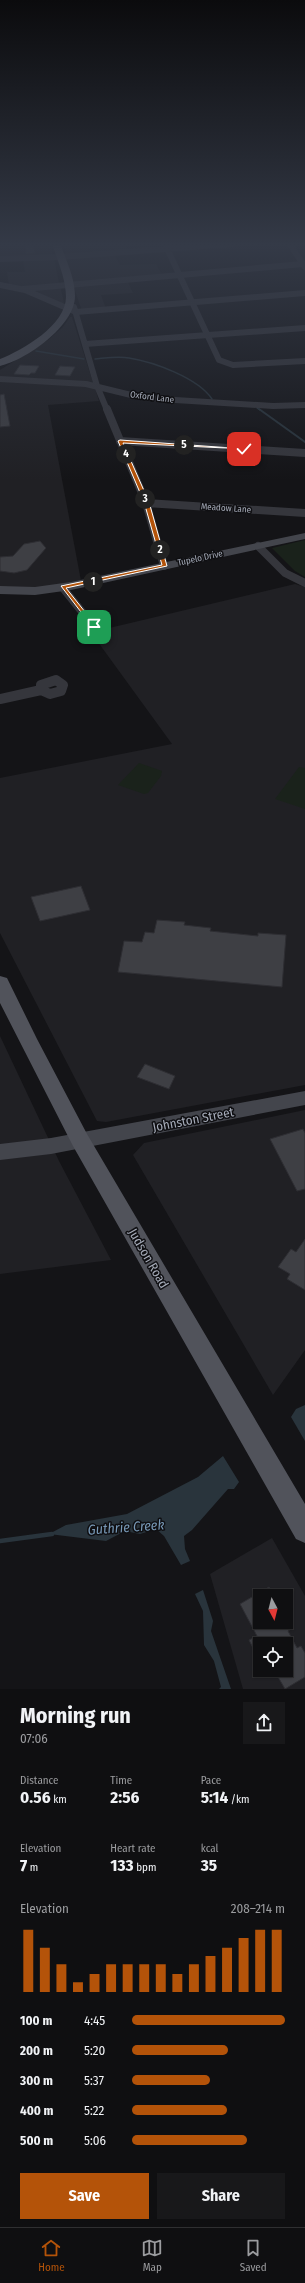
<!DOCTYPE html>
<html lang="en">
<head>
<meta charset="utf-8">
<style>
	:root { --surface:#0f0f11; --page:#18181a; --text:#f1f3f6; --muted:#9b9c9f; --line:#2f2f31; --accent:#b45309 }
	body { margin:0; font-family:"Fira Sans Condensed",sans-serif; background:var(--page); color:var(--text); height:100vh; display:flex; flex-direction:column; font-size:15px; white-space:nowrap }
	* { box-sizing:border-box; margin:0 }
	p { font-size:13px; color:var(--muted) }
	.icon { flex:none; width:22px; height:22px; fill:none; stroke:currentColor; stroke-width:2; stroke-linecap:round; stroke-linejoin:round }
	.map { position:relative; height:1689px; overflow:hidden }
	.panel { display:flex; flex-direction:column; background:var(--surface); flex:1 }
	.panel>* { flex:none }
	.needle { width:26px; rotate:173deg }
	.fabs { position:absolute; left:253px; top:1589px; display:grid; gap:8px }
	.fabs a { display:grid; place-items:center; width:40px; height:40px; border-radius:0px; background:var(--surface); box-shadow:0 1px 3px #0004,0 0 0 1px var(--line); font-size:20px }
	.pin { position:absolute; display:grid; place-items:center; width:34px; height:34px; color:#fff; margin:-17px; border-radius:8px; box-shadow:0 2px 6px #0006 }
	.km { position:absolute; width:20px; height:20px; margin:-10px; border-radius:50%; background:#222; color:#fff; font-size:11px; line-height:20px; text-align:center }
	.round { display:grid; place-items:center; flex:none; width:42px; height:42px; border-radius:0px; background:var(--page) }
	.overview { display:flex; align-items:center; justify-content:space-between; height:68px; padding:0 20px }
	h1 { font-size:22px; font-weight:700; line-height:30px }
	.figures { display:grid; grid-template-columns:repeat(3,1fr); gap:6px; height:68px; padding:4px 20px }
	.figures div { display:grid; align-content:center }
	.figures b { font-size:17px; font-weight:700 }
	.figures small { font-size:11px; font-weight:400 }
	.figures p { font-size:11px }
	.chart { height:112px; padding:8px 20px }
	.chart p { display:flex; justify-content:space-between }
	.chart svg { width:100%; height:72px; margin-top:4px; stroke:var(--accent); stroke-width:6 }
	.cta { display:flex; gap:8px; margin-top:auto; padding:8px 20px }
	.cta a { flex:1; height:46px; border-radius:0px; background:var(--accent); color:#fff; font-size:16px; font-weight:700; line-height:46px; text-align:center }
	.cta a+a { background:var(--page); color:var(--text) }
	ul { padding:0 20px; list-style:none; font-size:13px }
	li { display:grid; grid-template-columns:64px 48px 1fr; align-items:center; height:30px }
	li i { height:10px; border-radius:5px; background:var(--accent) }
	.dock { display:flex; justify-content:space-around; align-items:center; height:56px; border-top:1px solid var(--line); background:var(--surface); font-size:11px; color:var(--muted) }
	.dock a { display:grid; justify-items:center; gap:2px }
	.dock .current { color:var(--accent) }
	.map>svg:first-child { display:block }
	.built { fill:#202024; fill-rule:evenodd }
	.green { fill:#1a221b }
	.water { fill:#29343c }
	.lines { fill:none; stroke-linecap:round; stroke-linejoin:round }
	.stream-far2 { stroke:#29343c; stroke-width:1.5 }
	.stream-far1 { stroke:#29343c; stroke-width:2 }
	.stream { stroke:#29343c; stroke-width:4.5 }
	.building { fill:#3e3f44; stroke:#2e2e33 }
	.street-far2 { stroke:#35363c; stroke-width:6 }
	.street-far1 { stroke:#35363c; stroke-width:8 }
	.street { stroke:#35363c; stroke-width:10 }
	.secondary { fill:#43454c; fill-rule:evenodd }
	.primary { fill:#51535b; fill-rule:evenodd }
	.route { fill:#b45309; stroke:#fff }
	.labels { text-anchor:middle; stroke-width:3; stroke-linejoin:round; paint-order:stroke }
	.far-street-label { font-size:9px; fill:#a5abb8; stroke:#0f0f12 }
	.near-street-label { font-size:13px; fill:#a5abb8; stroke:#0f0f12 }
	.near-water-label { font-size:14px; font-style:italic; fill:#7899b7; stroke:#0f0f12 }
</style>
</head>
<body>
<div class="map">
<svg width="305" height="1689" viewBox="0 0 305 1689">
	<rect width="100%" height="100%" fill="#141417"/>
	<path class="built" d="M16 243H51L53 256 0 258V246L16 245Z
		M62 243H125L130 253 114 254 120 265 156 264 162 275 73 282Z
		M54 258 59 283 22 288 9 286 7 272H25L23 260Z
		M127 280 133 293 101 295 106 309 82 311 73 285Z
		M60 285 64 303H57L28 290Z
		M70 317H72L99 401 48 405 81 581 50 587H0V370L48 340 63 327Z
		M295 584 305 587V1085L106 1122 97 1121 0 933V778L172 744 95 638 105 629Z
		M0 1036 59 1161 111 1260 0 1274Z
		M305 1110V1350L273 1395 133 1155 144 1143Z
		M272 1538 305 1596V1689H243L210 1574ZM260 1596H286V1622H260ZM260 1644H286V1670H260Z"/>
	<path class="green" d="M305 540V577L295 571 272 548Z
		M139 763 162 771 161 776 148 793 144 794 118 785Z
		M299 767 305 768V809L275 799Z"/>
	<path class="water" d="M305 1405V1441L291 1417 296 1409Z
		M223 1456 239 1482 234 1489H228L192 1530 184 1536 185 1549 190 1561 181 1565 164 1536 156 1529 140 1534 125 1531 106 1541 49 1534 66 1525 127 1514 198 1477Z
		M203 1590 213 1621 211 1631 231 1689H219L221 1687 214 1661 204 1645 203 1611 195 1594Z"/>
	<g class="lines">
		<path class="stream-far2" d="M36 351 84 359
			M95 359C106 358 118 356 129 358 154 362 198 378 212 399
			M257 408 260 410"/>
		<path class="stream-far1" d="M259 409 305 442"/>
		<path class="stream" d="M0 1541 52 1534"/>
	</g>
	<path class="building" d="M25 243H33L35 253 26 254Z
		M20 365 39 366 35 373H31L29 375 14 374Z
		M60 366 75 367 70 376 55 375Z
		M4 394 10 426 0 427V395Z
		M40 541 46 548 27 570 14 573 0 571V557L13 556 24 544Z
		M81 886 90 910 40 921 31 897Z
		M157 920 185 922 184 925 211 928 210 931 258 936V933L286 935 282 987 118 972 124 941 142 942 145 932 154 933Z
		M145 1064 175 1076 169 1089 137 1077Z
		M303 1129 305 1133V1189L297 1191 270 1139Z
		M305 1239V1290L287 1279 290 1274 278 1267 291 1249 296 1252Z
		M269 1587 274 1596H260V1622H288L291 1629 288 1631 297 1648 301 1646 305 1653V1677L285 1689 274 1670H286V1644H260V1646L254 1650 249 1640 257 1636 240 1604Z"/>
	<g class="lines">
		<path class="street-far2" d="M289 243 305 267
			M165 244 219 360 233 365 305 361
			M0 259 60 257 243 243
			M0 285 25 290 76 312 305 293
			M23 289 303 264
			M74 307 97 386 107 410
			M85 344 305 328
			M0 379 86 384 131 395 159 399 273 406 305 405"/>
		<path class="street-far1" d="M107 409 146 503 164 566
			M120 441 305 453
			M146 503 305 513
			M258 546 285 573 305 583
			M63 588 91 623"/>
		<path class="street" d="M90 622 94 627 104 631
			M56 680 63 685 61 691 50 694 41 690V685Z
			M0 699 41 690"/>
		<path class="secondary" d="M305 533V539L71 590 35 595 0 594V586L35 587 71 582Z
			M305 1091V1105L51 1154 0 1160V1144L51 1138Z"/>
		<path class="primary" d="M52 243H60C66 260 75 278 75 296 75 326 26 360 0 366V359C23 350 66 325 66 297 66 278 57 260 52 243Z
			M0 976 7 978 37 1039 87 1134 305 1504V1543L296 1539 73 1146 0 1003Z"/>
	</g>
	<linearGradient id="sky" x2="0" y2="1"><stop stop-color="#0b0b0d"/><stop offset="0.51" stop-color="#343a47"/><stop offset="1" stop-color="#343a47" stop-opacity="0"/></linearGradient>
	<rect width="305" height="480" fill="url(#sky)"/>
	<path class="route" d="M120 440 246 449 123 443 149 502 167 566 66 588 97 627 94 629 61 586 162 565 144 502 118 441Z"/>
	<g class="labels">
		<g class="far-street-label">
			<text transform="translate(152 397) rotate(7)" y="3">Oxford Lane</text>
			<text transform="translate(226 508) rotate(4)" y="3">Meadow Lane</text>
			<text transform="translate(200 558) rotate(-12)" y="3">Tupelo Drive</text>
		</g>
		<g class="near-street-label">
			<text transform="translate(193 1119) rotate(-11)" y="5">Johnston Street</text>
			<text transform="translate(149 1258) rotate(60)" y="5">Judson Road</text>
		</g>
		<g class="near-water-label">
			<text transform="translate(126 1527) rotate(-4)" y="5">Guthrie Creek</text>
		</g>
	</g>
</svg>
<div class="fabs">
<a><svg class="needle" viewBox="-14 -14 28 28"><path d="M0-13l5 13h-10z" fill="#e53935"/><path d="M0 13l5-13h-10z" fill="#9b9c9f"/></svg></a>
<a><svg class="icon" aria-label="locate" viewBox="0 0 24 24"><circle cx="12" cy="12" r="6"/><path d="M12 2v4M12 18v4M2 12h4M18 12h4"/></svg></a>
</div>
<div class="pin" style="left:94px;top:627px;background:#1e9e55"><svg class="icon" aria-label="arrive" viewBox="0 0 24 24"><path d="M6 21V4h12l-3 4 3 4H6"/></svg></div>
<div class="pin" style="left:244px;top:449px;background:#d93025"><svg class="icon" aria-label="check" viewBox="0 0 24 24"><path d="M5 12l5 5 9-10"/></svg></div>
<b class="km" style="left:93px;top:582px">1</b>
<b class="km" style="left:160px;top:550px">2</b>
<b class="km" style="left:145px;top:499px">3</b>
<b class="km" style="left:126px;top:454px">4</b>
<b class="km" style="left:184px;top:445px">5</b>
</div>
<section class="panel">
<div class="overview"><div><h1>Morning run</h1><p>07:06</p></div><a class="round"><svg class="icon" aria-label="share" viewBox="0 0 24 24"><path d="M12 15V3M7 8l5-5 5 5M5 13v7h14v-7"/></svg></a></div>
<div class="figures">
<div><p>Distance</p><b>0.56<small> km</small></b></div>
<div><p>Time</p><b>2:56</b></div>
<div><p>Pace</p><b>5:14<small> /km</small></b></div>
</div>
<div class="figures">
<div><p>Elevation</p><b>7<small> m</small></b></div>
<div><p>Heart rate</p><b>133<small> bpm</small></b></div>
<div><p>kcal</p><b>35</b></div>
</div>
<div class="chart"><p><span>Elevation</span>208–214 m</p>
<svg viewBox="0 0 160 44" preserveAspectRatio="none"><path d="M5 44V6M15 44V17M25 44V27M35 44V38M45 44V33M55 44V27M65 44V27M75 44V27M85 44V27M95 44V33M105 44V27M115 44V22M125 44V17M135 44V11M145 44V6M155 44V6"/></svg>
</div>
<ul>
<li><b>100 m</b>4:45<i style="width:100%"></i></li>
<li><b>200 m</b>5:20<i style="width:63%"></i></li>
<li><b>300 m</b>5:37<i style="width:51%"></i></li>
<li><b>400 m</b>5:22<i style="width:62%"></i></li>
<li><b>500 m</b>5:06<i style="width:75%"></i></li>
</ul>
<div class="cta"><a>Save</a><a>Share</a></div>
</section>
<nav class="dock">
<a class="current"><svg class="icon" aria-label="home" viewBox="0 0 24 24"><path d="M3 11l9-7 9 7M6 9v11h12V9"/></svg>Home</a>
<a><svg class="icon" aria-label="map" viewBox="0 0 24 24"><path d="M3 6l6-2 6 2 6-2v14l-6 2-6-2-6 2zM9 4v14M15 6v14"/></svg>Map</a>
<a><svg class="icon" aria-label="saved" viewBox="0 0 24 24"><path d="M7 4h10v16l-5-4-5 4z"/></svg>Saved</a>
</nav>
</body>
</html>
